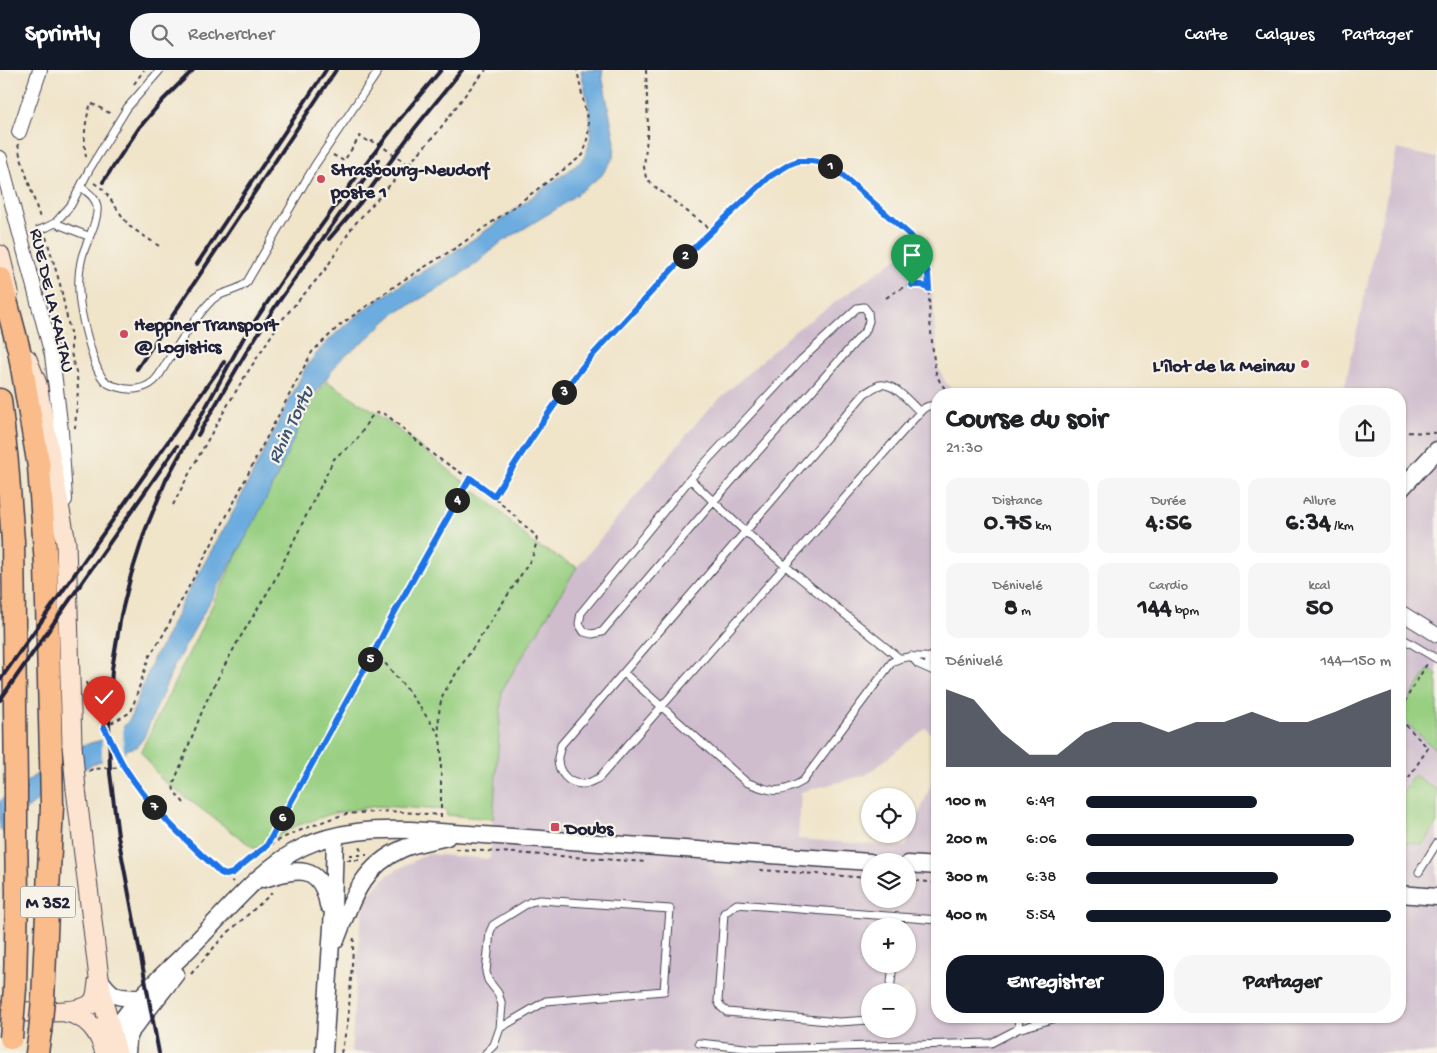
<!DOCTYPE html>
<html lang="fr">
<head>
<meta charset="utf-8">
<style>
	:root { --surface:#fff; --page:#f6f6f6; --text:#202124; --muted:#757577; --accent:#111827 }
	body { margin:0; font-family:"Gochi Hand",sans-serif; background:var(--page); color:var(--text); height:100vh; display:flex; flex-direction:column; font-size:19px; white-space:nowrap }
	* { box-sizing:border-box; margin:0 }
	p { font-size:16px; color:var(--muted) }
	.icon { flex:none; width:28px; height:28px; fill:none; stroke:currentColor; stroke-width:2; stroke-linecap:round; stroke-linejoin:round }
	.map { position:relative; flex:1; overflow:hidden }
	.details { position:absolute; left:931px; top:318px; width:475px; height:635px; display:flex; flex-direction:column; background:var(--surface); border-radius:20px; box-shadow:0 1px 4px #0004 }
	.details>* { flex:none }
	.buttons { position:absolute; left:861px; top:718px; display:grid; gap:10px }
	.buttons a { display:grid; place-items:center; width:55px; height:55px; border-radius:50%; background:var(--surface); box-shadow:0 1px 4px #0004; font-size:25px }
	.pin { position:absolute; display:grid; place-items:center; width:42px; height:42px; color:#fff; margin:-51px -21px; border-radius:50% 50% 50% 0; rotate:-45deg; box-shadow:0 0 5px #0007 }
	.pin .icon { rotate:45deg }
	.km { position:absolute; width:25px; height:25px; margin:-12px; border-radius:50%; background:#222; color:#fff; font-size:14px; line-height:25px; text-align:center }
	.round { display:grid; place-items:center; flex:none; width:52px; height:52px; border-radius:20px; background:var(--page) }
	.head { display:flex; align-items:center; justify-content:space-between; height:85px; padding:0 15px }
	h1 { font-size:28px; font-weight:700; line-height:38px }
	.stats { display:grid; grid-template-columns:repeat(3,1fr); gap:8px; height:85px; padding:5px 15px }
	.stats div { display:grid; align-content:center; border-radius:12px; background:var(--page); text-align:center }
	.stats b { font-size:25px; font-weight:700 }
	.stats small { font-size:14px; font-weight:400 }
	.stats p { font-size:14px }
	.chart { height:140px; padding:10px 15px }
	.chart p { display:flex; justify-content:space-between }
	.chart svg { width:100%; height:90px; margin-top:5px; fill:var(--accent); opacity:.7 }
	.cta { display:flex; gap:10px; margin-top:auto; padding:10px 15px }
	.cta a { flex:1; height:58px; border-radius:20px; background:var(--accent); color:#fff; font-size:20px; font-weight:700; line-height:58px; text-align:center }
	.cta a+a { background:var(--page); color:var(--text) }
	ul { padding:0 15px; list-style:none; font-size:16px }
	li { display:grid; grid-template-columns:80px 60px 1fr; align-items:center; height:38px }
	li i { height:12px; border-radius:6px; background:var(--accent) }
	header { display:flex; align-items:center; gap:30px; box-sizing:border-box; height:70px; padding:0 25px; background:var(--accent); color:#fff }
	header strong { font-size:24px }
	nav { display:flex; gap:28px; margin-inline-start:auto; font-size:18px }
	.search { width:350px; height:45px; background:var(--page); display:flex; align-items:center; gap:12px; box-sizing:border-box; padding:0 18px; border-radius:20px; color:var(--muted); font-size:19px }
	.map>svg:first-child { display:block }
	.industrial { fill:#cfbdce; fill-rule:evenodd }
	.green { fill:#98cf81; stroke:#5d785e }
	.water { fill:#6cacdf; stroke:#47678d }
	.pier { fill:#f0e4c9 }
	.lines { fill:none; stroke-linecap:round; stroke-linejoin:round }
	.service-casing { stroke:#413f50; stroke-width:9 }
	.minor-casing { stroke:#413f50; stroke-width:16 }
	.tertiary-casing { stroke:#413f50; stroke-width:19 }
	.secondary-casing { stroke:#413f50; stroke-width:21 }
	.trunk-casing { stroke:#413f50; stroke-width:25 }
	.path { stroke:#413f50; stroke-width:2; stroke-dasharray:4 4; stroke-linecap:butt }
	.service { stroke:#fff; stroke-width:7 }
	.minor { stroke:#fff; stroke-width:14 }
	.tertiary { stroke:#fff; stroke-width:16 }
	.secondary { stroke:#fde4d0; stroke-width:19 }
	.trunk { stroke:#f9bc8a; stroke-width:22 }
	.rail { stroke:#22223b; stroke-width:4 }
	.service-bridge-casing { stroke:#413f50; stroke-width:9; stroke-linecap:butt }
	.secondary-bridge-casing { stroke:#413f50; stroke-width:21; stroke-linecap:butt }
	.trunk-bridge-casing { stroke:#413f50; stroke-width:25; stroke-linecap:butt }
	.service-bridge { stroke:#fff; stroke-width:7 }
	.secondary-bridge { stroke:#fde4d0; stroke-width:19 }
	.trunk-bridge { stroke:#f9bc8a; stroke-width:22 }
	.route-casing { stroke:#fff; stroke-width:10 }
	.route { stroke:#1a73e8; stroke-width:6 }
	.poi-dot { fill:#d1495b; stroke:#f7f3e8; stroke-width:2 }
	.labels { text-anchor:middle; stroke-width:4.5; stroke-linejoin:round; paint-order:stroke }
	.shield { fill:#f7f3e8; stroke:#62616f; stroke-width:1 }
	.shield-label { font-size:18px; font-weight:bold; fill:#22223b }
	.poi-label { font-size:19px; font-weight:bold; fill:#22223b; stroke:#f7f3e8; text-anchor:start }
	.street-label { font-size:19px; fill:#22223b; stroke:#f7f3e8 }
	.water-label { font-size:20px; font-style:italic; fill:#3c5274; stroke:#f7f3e8 }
</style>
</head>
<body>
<header>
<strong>Sprintly</strong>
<div class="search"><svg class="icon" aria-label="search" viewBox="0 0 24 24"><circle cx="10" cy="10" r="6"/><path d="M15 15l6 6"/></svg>Rechercher</div>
<nav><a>Carte</a><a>Calques</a><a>Partager</a></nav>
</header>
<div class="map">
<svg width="1437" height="983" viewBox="0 0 1437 983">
	<rect width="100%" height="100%" fill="#f7f3e8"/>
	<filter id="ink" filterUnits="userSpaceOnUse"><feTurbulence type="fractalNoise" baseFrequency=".02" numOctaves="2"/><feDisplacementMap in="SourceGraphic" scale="10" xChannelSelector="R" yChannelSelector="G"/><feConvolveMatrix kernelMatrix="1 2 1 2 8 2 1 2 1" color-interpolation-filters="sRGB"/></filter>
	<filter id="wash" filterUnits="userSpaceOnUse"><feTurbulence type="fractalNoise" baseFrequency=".0096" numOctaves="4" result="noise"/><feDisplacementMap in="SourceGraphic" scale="20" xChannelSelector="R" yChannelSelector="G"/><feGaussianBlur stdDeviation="1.12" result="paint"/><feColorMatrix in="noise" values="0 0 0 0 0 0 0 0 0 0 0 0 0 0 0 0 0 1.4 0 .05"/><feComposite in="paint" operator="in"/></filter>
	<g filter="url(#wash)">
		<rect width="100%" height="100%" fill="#f0e4c9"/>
		<path class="industrial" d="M1397 79 1437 88V983H351L360 857 367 827 387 805 427 784 490 789 502 620 577 497 707 340 795 261 928 166 938 297 945 311 954 324H938L937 670 926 658 866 705 801 722 798 769 906 777 937 699 938 946H1400V324H1343ZM870 791H908V829H870ZM870 856H908V894H870ZM870 921H908V959H870Z"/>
		<path class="green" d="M327 311 385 349 494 436 534 474 577 497 502 620 493 749 446 745 447 740 377 736 334 743 296 756 255 779 161 709 141 681 312 331Z
			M1429 599 1437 604V681L1403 650 1402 640Z
			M1414 705 1437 720V753L1424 774 1400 772V726Z"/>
		<path class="water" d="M581 0H603L602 5 615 72 614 87 601 106 558 138 500 173 476 194 438 219 395 243 365 270 340 290 311 329 277 407 251 458 175 594 144 667 137 677 128 679 117 688 97 692 63 710 0 761V731L59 688 83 675 110 668 125 655 130 649 154 587 163 573 183 531 235 439 305 299C340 247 406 213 457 180 487 161 515 140 544 118 552 112 582 93 585 86 598 58 586 28 581 0Z"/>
		<path class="pier" d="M123 654 124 686 118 690 102 693V667L109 666Z"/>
	</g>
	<g filter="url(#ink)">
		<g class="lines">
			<g class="service-casing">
				<path id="service" d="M81 117C87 122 96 127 97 137 99 150 86 172 82 187 74 219 82 250 91 280 94 290 97 303 105 311 109 315 113 316 118 317 130 321 144 320 154 311 160 306 164 296 169 289 181 271 196 246 211 231 221 220 237 223 247 212L315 95 379 0
					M55 153 88 166
					M47 157 55 153 71 135 89 100 127 38 160 0
					M920 342C909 332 895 313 880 315 875 316 870 321 865 323L561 675C560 679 559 684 558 687 557 702 569 715 584 714 588 714 594 710 599 708L920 342C925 336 930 334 938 337
					M690 409 801 290 857 238 864 237 868 242 869 251 866 260 713 432 602 562 592 564 584 562 579 554 581 543 690 409C709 427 727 445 746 462 795 506 848 546 899 588
					M1400 567 1437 589
					M911 586 918 594 938 603
					M927 598 930 588 938 580
					M624 603 746 712C771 722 780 725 803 711L892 592C906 584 922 587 938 588
					M1419 802 1437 773
					M897 856 898 847
					M890 921 893 894
					M870 950 839 952 727 942 721 937 718 931 724 843 737 834 938 850
					M1018 959 1063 946
					M699 973 754 979 991 973 1018 959 1019 946
					M486 983 494 975 500 958 502 935 498 923 488 910 486 902 490 862 493 855 530 832 540 830 670 839 664 921 546 931 500 958"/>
			</g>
			<g class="minor-casing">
				<path id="minor" d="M19 62 40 0
					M0 88 52 285 61 361 65 430
					M1400 542 1437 565"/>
			</g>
			<g class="tertiary-casing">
				<path id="tertiary" d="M1400 420 1437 380
					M908 794 938 796
					M264 809C296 798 321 793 328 835
					M1400 824 1437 827
					M336 870C351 832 361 797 402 779 416 773 432 771 447 767
					M99 908C111 926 117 929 139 927
					M108 971C112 961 118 954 125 946 145 919 170 899 193 875 225 843 262 796 303 777 337 761 373 759 411 760L870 792
					M127 983 128 969 132 960 176 904
					M324 983 333 840 335 766"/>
			</g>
			<g class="secondary-casing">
				<path id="secondary" d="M0 185 9 222
					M27 289 37 314 66 473 72 675
					M76 719 99 908 103 931 117 983
					M0 941C20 941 76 946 91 934 97 929 97 919 98 912
					M64 942C88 946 99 961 105 983"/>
			</g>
			<g class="trunk-casing">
				<path id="trunk" d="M0 208 19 280 39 397 46 495 51 687
					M0 330 7 393 13 471 16 716
					M15 918 17 824 16 760
					M43 929 52 736
					M37 983 40 962"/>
			</g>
			<path class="path" d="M646 0 648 57 644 97 646 108 655 117 713 161
				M134 14 144 0
				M18 74 20 85 40 148
				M333 85 344 91 360 66 371 73 372 71 377 73 409 95
				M86 87C83 68 85 51 91 33L111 44
				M94 113 104 120 129 156 159 176
				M46 167 60 214 71 267V283L77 306 78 320 75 358
				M886 228C900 218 912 210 929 219
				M1400 362 1437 363
				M173 435 192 398 223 343 242 311 280 252 325 200 353 156 436 64 468 21 486 0
				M375 581 409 622 439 664
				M86 612 91 628 124 697 144 725 171 756 224 804 233 803 248 790 266 777 291 764 330 749 346 744 390 741 440 745
				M1400 639 1427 594
				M1400 649 1428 678 1400 721
				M104 657 131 642 149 587 163 565 232 436 259 382 312 282 340 255 402 211 457 177 515 136 583 85 586 75 589 58 577 0
				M89 701 93 699 124 697
				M184 733 174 721 173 715 205 634 221 602 238 571 272 515 334 389C341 381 352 377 358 368 363 362 369 345 377 343 381 342 385 344 388 346L435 386 469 408
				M441 747V676C438 659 437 639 444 622L532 488 537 471 536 466 493 426 540 356 589 289 681 191 769 107 790 93 798 91H811L824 93 834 98 843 104 911 166 923 186 928 203 930 252 934 291 936 303 940 312 949 324
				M267 776 469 408 493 426
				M359 777 363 784
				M456 779 646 792
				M349 785H367
				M347 790H363
				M760 800 870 808
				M225 806 233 812
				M908 810 938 813
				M191 904 223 867 272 823
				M341 983 348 952 354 865"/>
			<use href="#service" class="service"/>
			<use href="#minor" class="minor"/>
			<use href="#tertiary" class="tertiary"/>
			<use href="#secondary" class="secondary"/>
			<use href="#trunk" class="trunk"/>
			<path class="rail" d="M103 112 139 58 163 30 193 0
				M329 169 360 133 415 58 462 0
				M197 194 326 0
				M275 237 378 90
				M137 299 336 0
				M198 365 247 281 278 232
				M0 610 224 292
				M0 630 177 376
				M159 983 118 766 110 703 109 652 112 599 121 545 131 505 145 461 166 410 243 269 283 209 357 106 399 50 441 0"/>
			<g class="service-bridge-casing">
				<path id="service-bridge" d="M37 161 47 157"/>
			</g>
			<g class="secondary-bridge-casing">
				<path id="secondary-bridge" d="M72 675 76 719"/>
			</g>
			<g class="trunk-bridge-casing">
				<path id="trunk-bridge" d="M51 687 52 736
					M16 716V760
					M40 962 43 929
					M11 968 15 918"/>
			</g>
			<use href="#service-bridge" class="service-bridge"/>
			<use href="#secondary-bridge" class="secondary-bridge"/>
			<use href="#trunk-bridge" class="trunk-bridge"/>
		</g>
	</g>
	<g class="lines" filter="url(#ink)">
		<g class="route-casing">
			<path id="route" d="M104 657C111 670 117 685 125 698 151 739 186 770 221 803L226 805 233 803 248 790 266 777 375 580 392 547 470 408 494 426C524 380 554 332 589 289L680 191 769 107 790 94 798 91H811L824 93 834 98 911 166 923 186 928 204 929 219 922 215H912"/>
		</g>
		<use href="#route" class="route"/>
	</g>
	<g class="poi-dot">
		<circle cx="321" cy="109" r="5"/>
		<circle cx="124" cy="264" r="5"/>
		<circle cx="1305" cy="294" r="5"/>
		<rect x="550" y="752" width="10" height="10" rx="2.5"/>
	</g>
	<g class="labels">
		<rect class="shield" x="20.5" y="816.5" width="55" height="31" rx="4"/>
		<g class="shield-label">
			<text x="48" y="838">M 352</text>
		</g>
		<g class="poi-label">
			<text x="331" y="105">Strasbourg-Neudorf<tspan x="331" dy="22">poste 1</tspan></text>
			<text x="134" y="260">Heppner Transport<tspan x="134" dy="22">@ Logistics</tspan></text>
			<text x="1295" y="301" text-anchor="end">L'îlot de la Meinau</text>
			<text x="565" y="764">Doubs</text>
		</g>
		<g class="street-label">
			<text transform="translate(54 230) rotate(77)" y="7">RUE DE LA KALTAU</text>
		</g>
		<g class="water-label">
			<text transform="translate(289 354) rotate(-64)" y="7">Rhin Tortu</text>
		</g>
	</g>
</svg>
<div class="buttons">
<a><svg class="icon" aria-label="locate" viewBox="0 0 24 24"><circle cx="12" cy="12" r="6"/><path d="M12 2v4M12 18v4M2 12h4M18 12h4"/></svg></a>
<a><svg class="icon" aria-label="layers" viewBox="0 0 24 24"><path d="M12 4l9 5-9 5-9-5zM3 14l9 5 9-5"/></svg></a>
<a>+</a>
<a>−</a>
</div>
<div class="pin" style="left:912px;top:215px;background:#1e9e55"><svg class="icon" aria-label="arrive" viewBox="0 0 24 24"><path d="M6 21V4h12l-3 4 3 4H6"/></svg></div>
<div class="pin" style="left:104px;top:657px;background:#d93025"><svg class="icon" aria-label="check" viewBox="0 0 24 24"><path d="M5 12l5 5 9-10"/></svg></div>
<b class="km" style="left:830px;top:96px">1</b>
<b class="km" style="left:685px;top:186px">2</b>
<b class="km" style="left:564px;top:322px">3</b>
<b class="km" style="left:457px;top:430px">4</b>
<b class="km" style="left:370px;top:589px">5</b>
<b class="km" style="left:282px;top:748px">6</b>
<b class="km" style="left:154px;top:737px">7</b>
<section class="details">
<div class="head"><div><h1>Course du soir</h1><p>21:30</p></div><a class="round"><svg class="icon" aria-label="share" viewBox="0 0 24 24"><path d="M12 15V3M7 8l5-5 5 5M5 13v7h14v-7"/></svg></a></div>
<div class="stats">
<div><p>Distance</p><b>0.75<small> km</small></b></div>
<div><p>Durée</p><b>4:56</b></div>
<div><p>Allure</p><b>6:34<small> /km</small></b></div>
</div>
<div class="stats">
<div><p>Dénivelé</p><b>8<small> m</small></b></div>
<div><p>Cardio</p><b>144<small> bpm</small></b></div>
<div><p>kcal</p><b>50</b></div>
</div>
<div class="chart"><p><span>Dénivelé</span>144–150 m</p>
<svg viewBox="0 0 160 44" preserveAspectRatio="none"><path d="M0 44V6L10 11L20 27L30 38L40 38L50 27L60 22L70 22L80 27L90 22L100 22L110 17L120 22L130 22L140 17L150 11L160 6V44z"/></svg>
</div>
<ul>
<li><b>100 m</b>6:49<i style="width:56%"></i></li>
<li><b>200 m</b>6:06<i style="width:88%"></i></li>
<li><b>300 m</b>6:38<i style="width:63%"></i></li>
<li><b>400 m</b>5:54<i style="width:100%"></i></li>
</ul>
<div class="cta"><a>Enregistrer</a><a>Partager</a></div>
</section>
</div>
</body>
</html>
